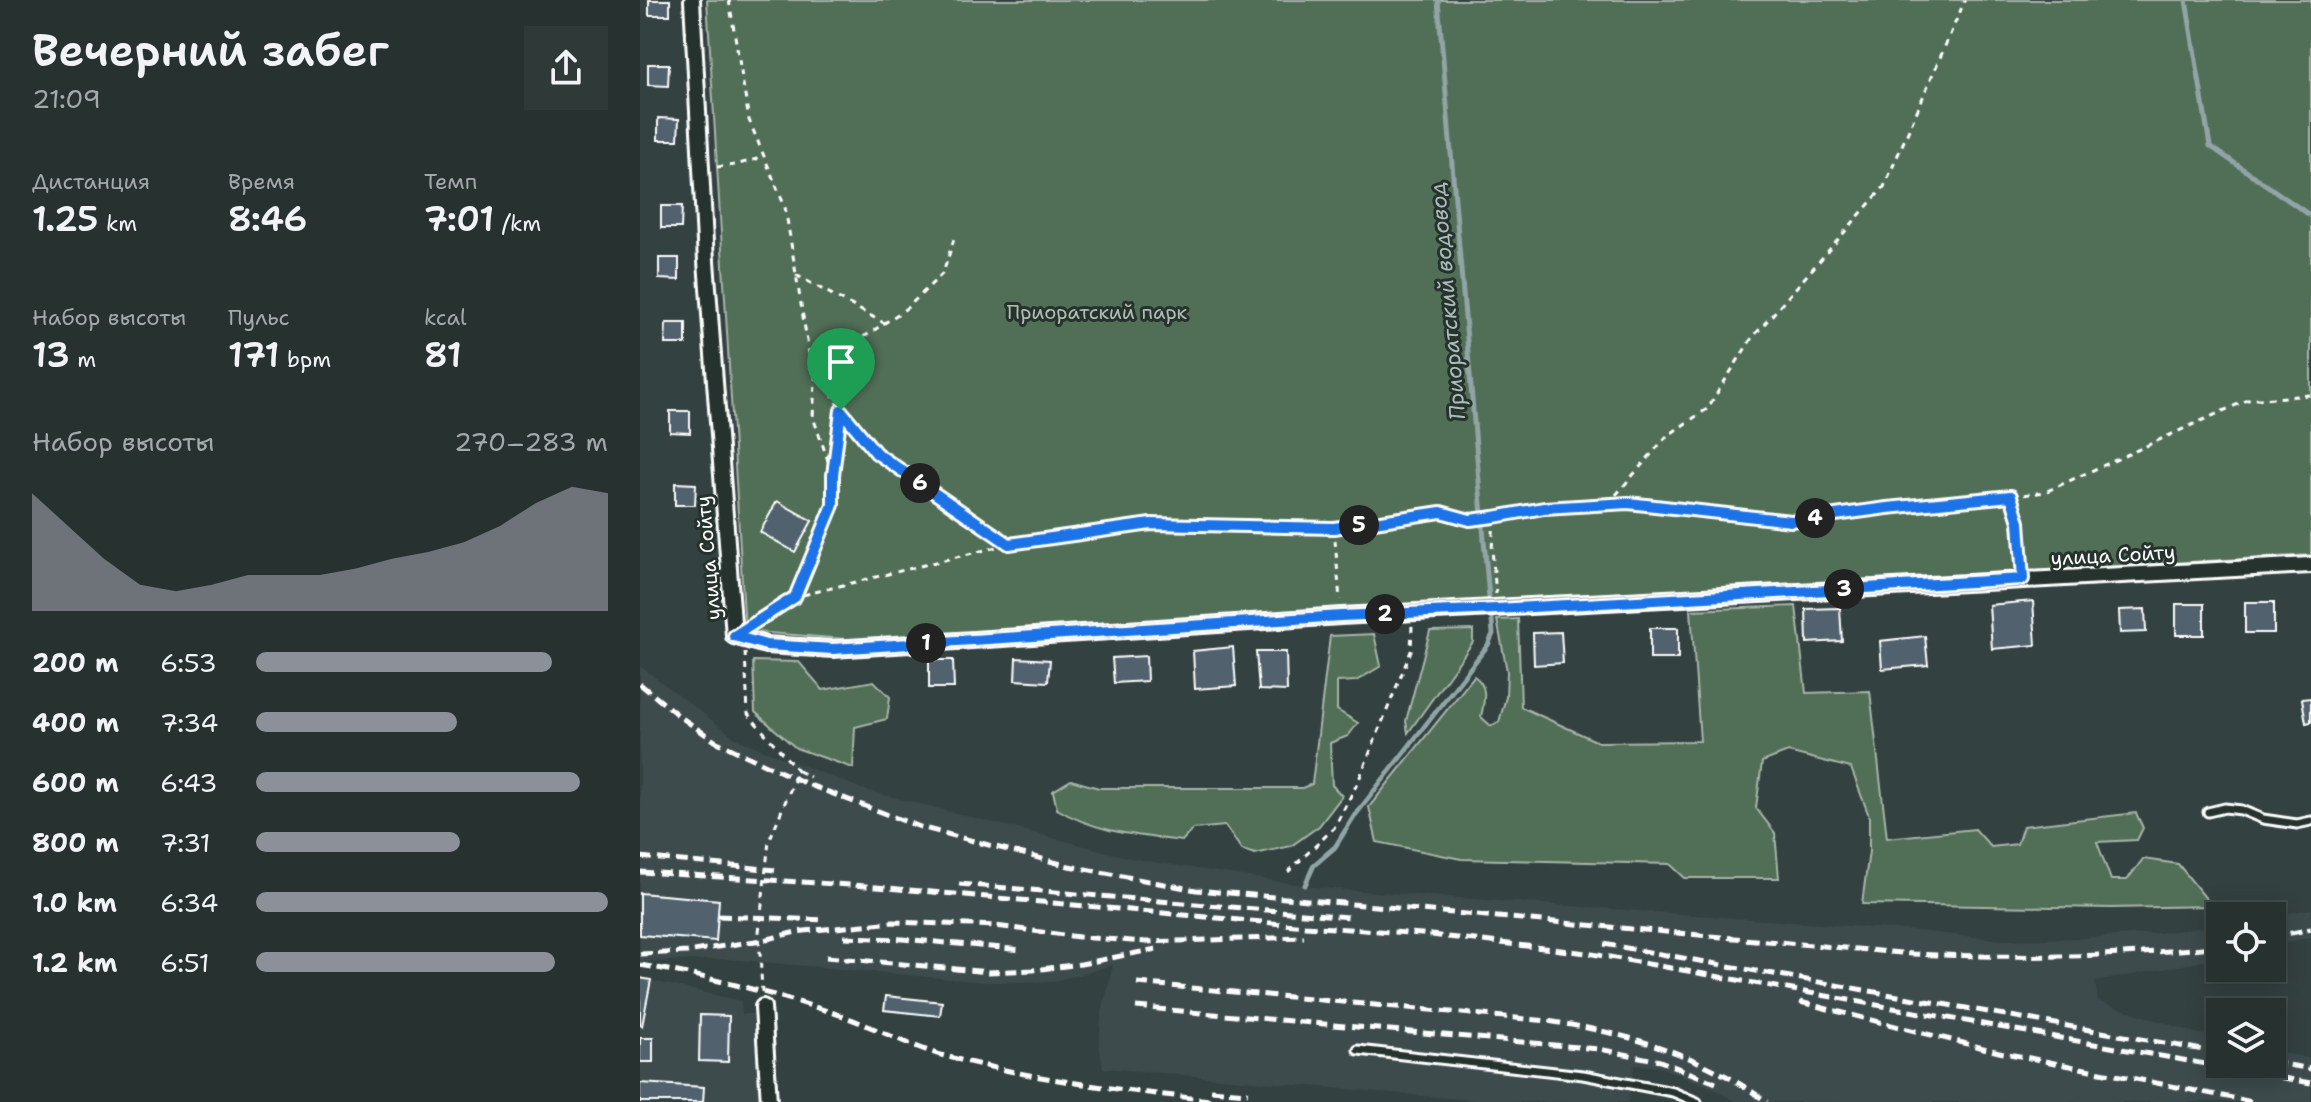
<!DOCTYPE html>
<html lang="ru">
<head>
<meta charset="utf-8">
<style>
	:root { --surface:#263130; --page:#2e3938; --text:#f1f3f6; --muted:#a4a9ab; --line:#424c4c; --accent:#8c9099 }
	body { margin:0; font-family:"Shantell Sans",sans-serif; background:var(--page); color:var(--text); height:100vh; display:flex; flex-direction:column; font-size:30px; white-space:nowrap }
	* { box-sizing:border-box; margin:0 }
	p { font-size:26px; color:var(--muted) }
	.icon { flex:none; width:44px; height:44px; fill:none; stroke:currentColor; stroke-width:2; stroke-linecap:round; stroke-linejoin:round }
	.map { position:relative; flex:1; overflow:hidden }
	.drawer { display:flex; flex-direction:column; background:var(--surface); width:640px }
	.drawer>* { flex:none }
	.fabs { position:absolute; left:1566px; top:902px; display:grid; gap:16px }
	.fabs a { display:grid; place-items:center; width:80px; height:80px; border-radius:0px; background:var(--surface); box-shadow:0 4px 20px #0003,0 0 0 2px var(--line); font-size:40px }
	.pin { position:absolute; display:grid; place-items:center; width:68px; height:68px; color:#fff; margin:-82px -34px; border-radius:50% 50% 50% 0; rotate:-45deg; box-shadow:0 0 8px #0007 }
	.pin .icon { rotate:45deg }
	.km { position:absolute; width:40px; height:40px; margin:-20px; border-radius:50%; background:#222; color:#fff; font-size:22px; line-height:40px; text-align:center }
	.round { display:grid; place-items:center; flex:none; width:84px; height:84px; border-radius:0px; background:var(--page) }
	.overview { display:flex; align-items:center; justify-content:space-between; height:136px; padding:0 32px }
	h1 { font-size:44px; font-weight:600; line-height:60px }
	.metrics { display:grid; grid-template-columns:repeat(3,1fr); gap:12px; height:136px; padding:8px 32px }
	.metrics div { display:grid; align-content:center }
	.metrics b { font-size:34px; font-weight:600 }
	.metrics small { font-size:22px; font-weight:400 }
	.metrics p { font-size:22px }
	.chart { height:224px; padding:16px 32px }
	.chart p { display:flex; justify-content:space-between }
	.chart svg { width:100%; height:144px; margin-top:8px; fill:var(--accent); opacity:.7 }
	ul { padding:0 32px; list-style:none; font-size:26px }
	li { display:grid; grid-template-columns:128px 96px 1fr; align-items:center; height:60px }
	li i { height:20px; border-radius:10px; background:var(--accent) }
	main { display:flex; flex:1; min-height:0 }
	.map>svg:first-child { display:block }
	.built { fill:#3c4b4e }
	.green { fill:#516e56; stroke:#a8b6aa; stroke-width:2 }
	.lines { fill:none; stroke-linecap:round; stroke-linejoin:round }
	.stream { stroke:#91a5a7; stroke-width:5 }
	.building { fill:#51626e; stroke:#fff; stroke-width:2 }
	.service-casing { stroke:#fff; stroke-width:13 }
	.minor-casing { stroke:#fff; stroke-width:20 }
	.path { stroke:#fff; stroke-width:3; stroke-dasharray:6 6; stroke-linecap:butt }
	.service { stroke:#26332d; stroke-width:7 }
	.minor { stroke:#26332d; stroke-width:14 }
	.rail { stroke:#fff; stroke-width:5; stroke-dasharray:12 6; stroke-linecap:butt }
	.route-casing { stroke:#fff; stroke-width:16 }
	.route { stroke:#1a73e8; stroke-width:10 }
	.labels { text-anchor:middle; stroke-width:6; stroke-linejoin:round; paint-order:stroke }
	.park-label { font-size:20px; fill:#b1beb3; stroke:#26332d }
	.street-label { font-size:20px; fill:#fff; stroke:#26332d }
	.water-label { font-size:22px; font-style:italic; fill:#acbcbd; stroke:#26332d }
</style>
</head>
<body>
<main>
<section class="drawer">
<div class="overview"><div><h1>Вечерний забег</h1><p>21:09</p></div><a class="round"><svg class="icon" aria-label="share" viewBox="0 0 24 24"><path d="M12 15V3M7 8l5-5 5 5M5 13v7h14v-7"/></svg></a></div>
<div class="metrics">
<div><p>Дистанция</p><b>1.25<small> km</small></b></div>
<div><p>Время</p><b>8:46</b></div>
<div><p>Темп</p><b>7:01<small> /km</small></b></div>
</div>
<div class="metrics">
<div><p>Набор высоты</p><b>13<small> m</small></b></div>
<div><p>Пульс</p><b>171<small> bpm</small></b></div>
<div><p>kcal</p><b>81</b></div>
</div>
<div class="chart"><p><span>Набор высоты</span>270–283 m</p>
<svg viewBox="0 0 160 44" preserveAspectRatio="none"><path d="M0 44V8L10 18L20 28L30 36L40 38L50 36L60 33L70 33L80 33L90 31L100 28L110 26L120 23L130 18L140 11L150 6L160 8V44z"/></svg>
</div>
<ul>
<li><b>200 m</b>6:53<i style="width:84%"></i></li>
<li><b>400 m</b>7:34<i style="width:57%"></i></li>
<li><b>600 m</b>6:43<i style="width:92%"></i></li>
<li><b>800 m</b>7:31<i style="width:58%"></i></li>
<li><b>1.0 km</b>6:34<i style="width:100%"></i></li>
<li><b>1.2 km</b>6:51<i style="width:85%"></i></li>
</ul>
</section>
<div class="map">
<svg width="1671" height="1102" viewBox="0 0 1671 1102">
	<rect width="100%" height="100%" fill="#334140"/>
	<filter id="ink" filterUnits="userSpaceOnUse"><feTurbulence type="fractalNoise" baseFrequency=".0125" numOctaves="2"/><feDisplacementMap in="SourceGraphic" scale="16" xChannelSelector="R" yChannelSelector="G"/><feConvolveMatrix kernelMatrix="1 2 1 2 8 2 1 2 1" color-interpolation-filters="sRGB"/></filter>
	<g filter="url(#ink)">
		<path class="built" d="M0 666 97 739 222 789 495 859 680 888 1278 931 1363 940 1442 938 1519 933 1580 925V958L1455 982 1458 1001 1556 1033 1580 1039V1064H1632V1050L1671 1059V1102H1097L1068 1086 1019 1067 994 1065 988 1102H853L463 1068 459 1043 461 1016 473 965 412 982H345L87 959 0 962Z
			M1671 909V937L1632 946V916Z
			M0 978 101 1001 102 1014H113L120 1102H0Z"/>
		<path class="green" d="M67 0H1671V555L218 640 105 631Z
			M1156 606 1166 693 1230 691 1247 838 1335 829 1351 847 1377 844 1383 826 1496 813 1503 828 1497 840 1457 842 1471 880H1487L1503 859 1538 864 1572 906 1471 908 1222 904 1229 851V816L1211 768 1148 752 1122 762 1116 808 1135 833 1139 878H1045L1030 864 821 859 737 842 729 807 834 676C849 686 844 701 841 717L851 726 859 722 866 697 867 671 857 620 878 619 881 707 958 742 1060 741 1051 610Z
			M833 630V642L768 733 766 721 790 631Z
			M734 634 741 666 716 681 697 682V710L718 723 708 736 690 743 692 785 702 796 679 826 651 846 615 854 602 850 585 826 553 829 542 841C497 835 457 833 417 809L413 791 431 780 459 788H662L672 784 690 636Z
			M113 661 159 662 183 690 234 681 250 697 247 719 215 727 213 768 156 748 115 712Z"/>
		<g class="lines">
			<path class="stream" d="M798 0 849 598
				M1546 0 1570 146 1671 216
				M665 885 674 865 695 847 713 818 848 645 853 634 852 620"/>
		</g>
		<path class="building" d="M9 0H30V15H9Z
			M8 64H29L28 86 8 85Z
			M18 118 39 119 38 140H18Z
			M21 206H42L41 228H21Z
			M19 258H39V280L19 279Z
			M26 323H46V344H25Z
			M30 411H50V433L30 432Z
			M35 483 56 484 55 505H35Z
			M137 501 172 521 155 552 120 532Z
			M1393 601 1396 645 1352 649 1349 605Z
			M1605 602H1634V633H1605Z
			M1536 604H1564V635H1536Z
			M1200 608 1202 641 1167 643 1166 609Z
			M1505 609 1506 632 1480 633 1479 610Z
			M1010 628H1038V659H1010Z
			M921 632 923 663 894 665 893 633Z
			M1285 636 1288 665 1242 669 1240 641Z
			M593 647 596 686 555 689 553 651Z
			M616 652H646L647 691 619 690Z
			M506 656 507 681 474 683 472 658Z
			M376 658 410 660 408 682 375 680Z
			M289 660H313L314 688H289Z
			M1671 698V722L1666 723 1662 699Z
			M0 893 79 900 76 941 0 935Z
			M0 978 11 980 2 1026 0 1025Z
			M246 996 302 1002 300 1016 244 1010Z
			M60 1015 89 1016 88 1062 59 1061Z
			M0 1038H13V1062H0Z
			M0 1083 64 1087 63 1102H0Z"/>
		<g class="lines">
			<g class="service-casing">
				<path id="service" d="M1568 812 1585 808 1601 810 1623 819 1657 824 1671 821
					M718 1050 943 1075 1033 1092 1057 1102"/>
			</g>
			<g class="minor-casing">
				<path id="minor" d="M52 0 66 261 94 636 126 645 193 649 701 616 1671 565
					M123 1007 129 1102"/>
			</g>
			<path class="path" d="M89 0 109 120 145 207 169 353 201 410 236 453 369 544 511 524 694 528 801 512 830 520 904 508 988 503 1151 521 1247 508 1352 499 1405 492 1607 400 1671 395
				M77 167 95 165 124 157
				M156 275 244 323
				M194 474 201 410
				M1371 496 1379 522 1382 567
				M968 504 1027 436 1067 409 1112 338 1244 187 1325 0
				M854 518 852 550 856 594
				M694 528 700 600
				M155 597 193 505V475L173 417 176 366 191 347 227 335 268 307 303 273 314 239
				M112 625 155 597 369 544
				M105 652 108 714 158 771 129 841 119 932 122 992
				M158 771 170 777
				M648 872 694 828 718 782 771 651 772 625"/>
			<use href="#service" class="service"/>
			<use href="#minor" class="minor"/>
			<path class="rail" d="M0 684 39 716 75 741 167 784 280 827 429 866 556 890 1272 954C1376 958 1476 958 1580 946
				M0 857 135 870
				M0 872 226 886 665 926 782 934 947 953 1671 1083
				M319 884 709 917
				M78 916 185 920
				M204 937 263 939 383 950
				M1632 937 1671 929
				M964 944 1580 1053
				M0 954 47 952 128 939 156 932 253 922 356 926 439 937 506 942 664 937
				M186 957 349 972 393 970 441 964 516 949
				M0 965C66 976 136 994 200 1015 234 1027 267 1045 301 1055 394 1080 493 1092 588 1102
				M497 983 908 1021C989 1034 1060 1053 1127 1102
				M1160 1002 1359 1052 1613 1102
				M496 1007 959 1049 1020 1061 1076 1083
				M1632 1062 1671 1069
				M571 1090 608 1093"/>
		</g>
	</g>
	<g class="lines" filter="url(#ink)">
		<g class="route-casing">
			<path id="route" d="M201 410 236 453 369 544 511 524 694 528 801 512 830 520 854 517 904 508 988 503 1151 521 1247 508 1371 496 1379 522 1383 579 857 609 701 616 193 649 126 645 94 636 155 597 193 505V475Z"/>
		</g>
		<use href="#route" class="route"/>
	</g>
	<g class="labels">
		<g class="park-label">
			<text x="457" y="319">Приоратский парк</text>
		</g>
		<g class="street-label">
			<text transform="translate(1473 555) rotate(-3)" y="7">улица Сойту</text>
			<text transform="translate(68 558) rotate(-95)" y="7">улица Сойту</text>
		</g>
		<g class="water-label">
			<text transform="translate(807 301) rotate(-95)" y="8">Приоратский водовод</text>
		</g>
	</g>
</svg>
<div class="fabs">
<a><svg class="icon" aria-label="locate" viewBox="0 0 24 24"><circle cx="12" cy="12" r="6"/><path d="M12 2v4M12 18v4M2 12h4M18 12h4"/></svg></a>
<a><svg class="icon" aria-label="layers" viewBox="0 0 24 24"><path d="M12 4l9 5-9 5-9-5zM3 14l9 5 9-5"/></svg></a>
</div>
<div class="pin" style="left:201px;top:410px;background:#1e9e55"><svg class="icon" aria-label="arrive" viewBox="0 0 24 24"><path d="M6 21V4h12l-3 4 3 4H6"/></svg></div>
<b class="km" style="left:286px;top:643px">1</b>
<b class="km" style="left:745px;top:614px">2</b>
<b class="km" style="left:1204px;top:589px">3</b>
<b class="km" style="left:1175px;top:518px">4</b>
<b class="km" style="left:719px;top:525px">5</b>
<b class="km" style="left:280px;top:483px">6</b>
</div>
</main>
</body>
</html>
